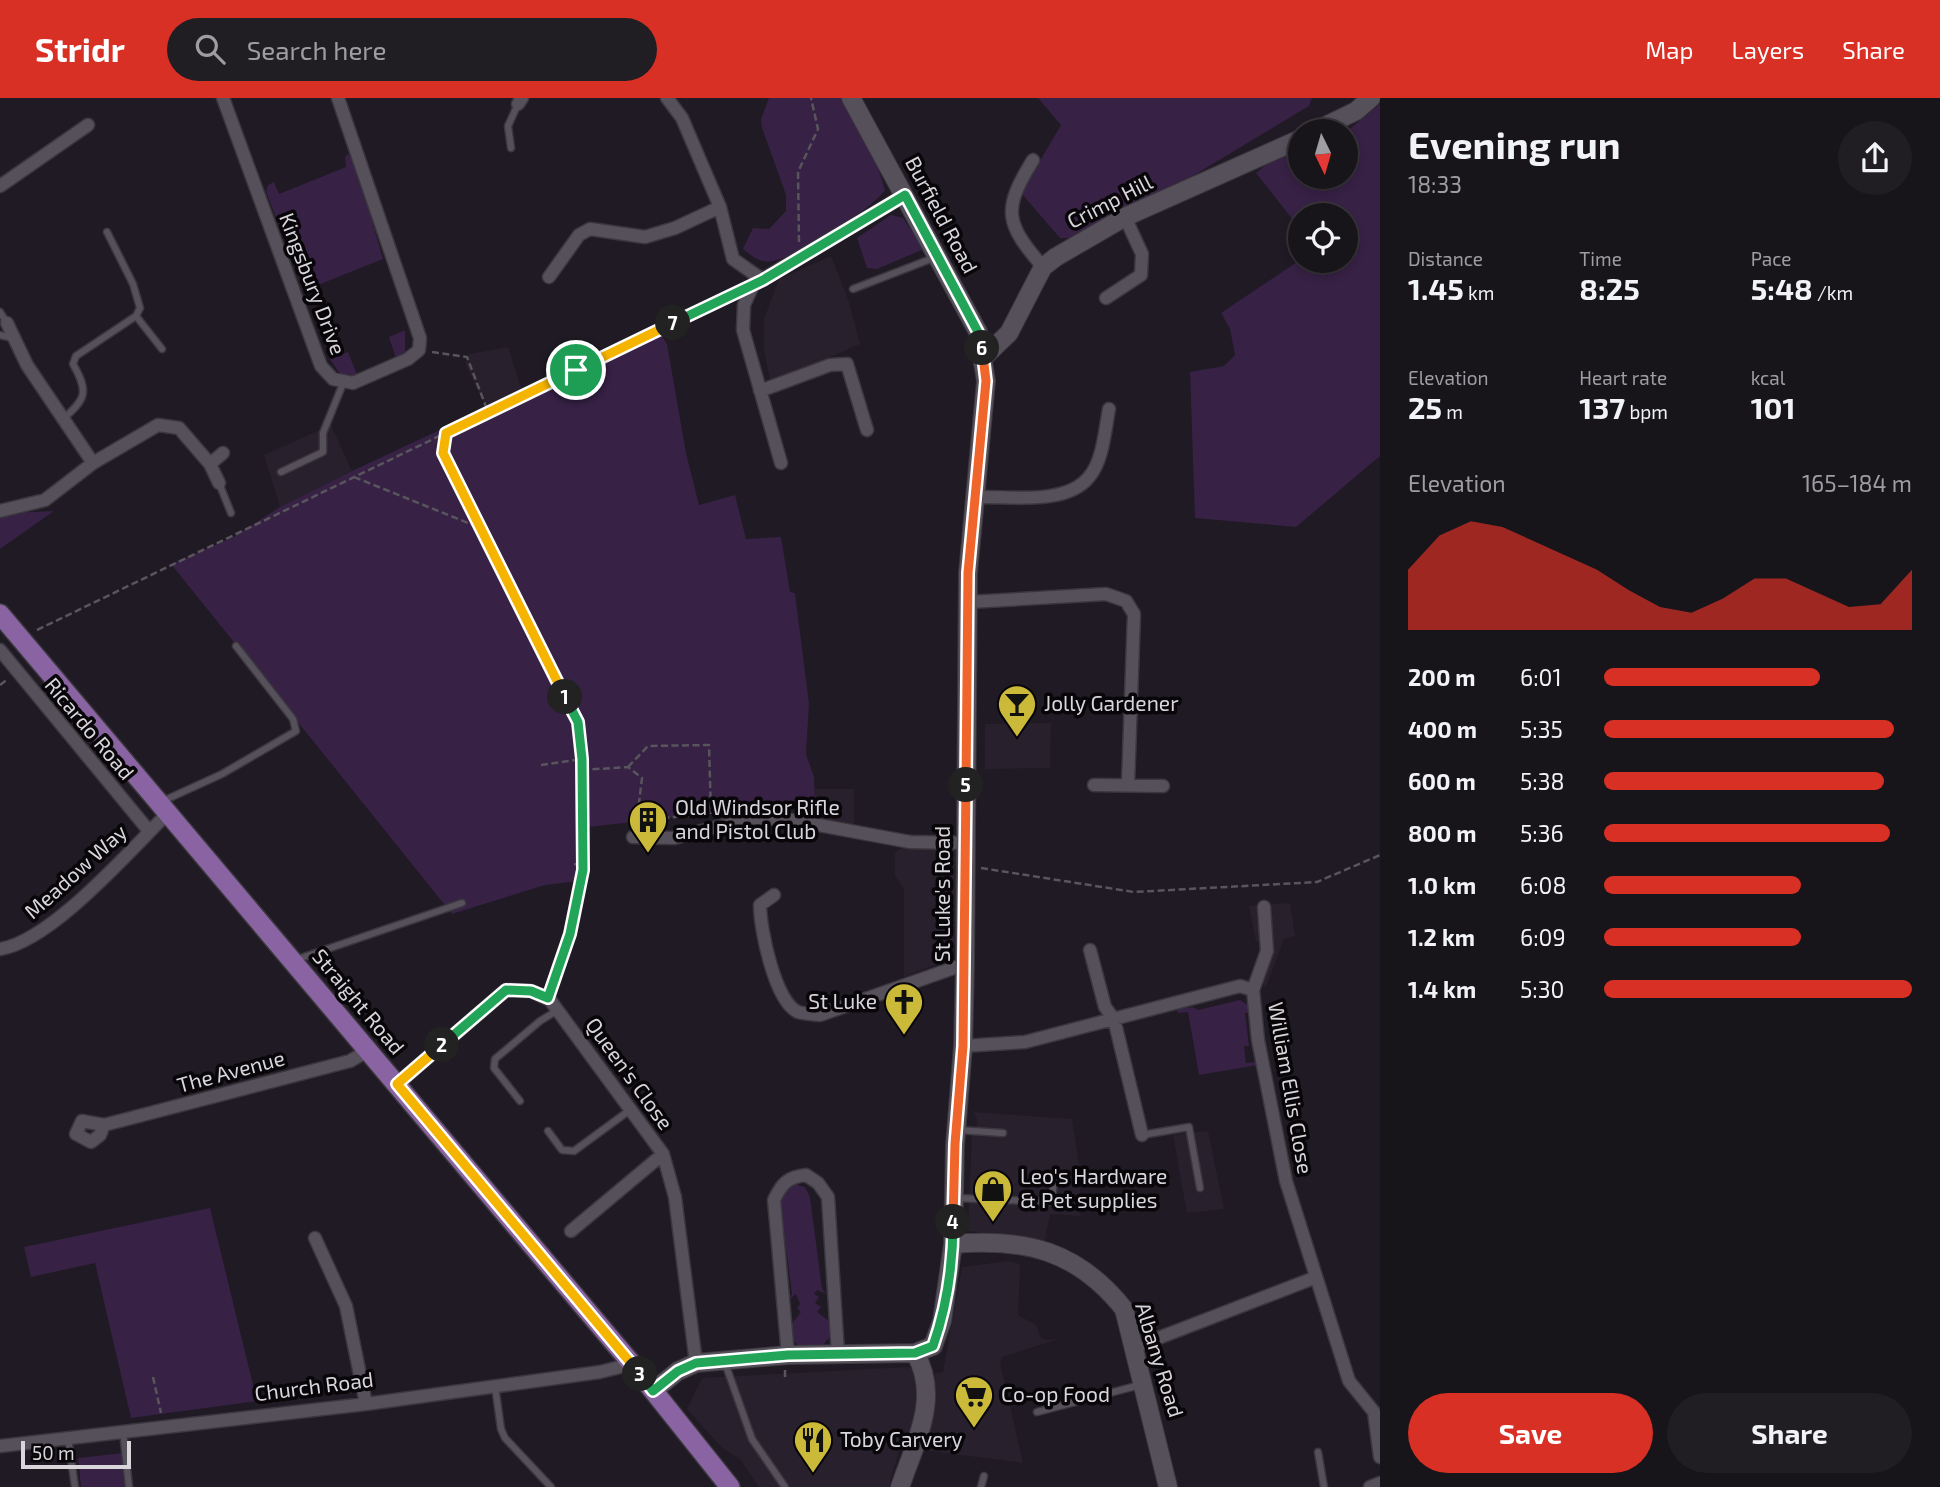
<!DOCTYPE html>
<html lang="en">
<head>
<meta charset="utf-8">
<style>
	:root { --surface:#17141a; --page:#201d23; --text:#f1f3f6; --muted:#9e9ea2; --line:#363339; --accent:#d93025 }
	body { margin:0; font-family:"Exo 2",sans-serif; background:var(--page); color:var(--text); height:100vh; display:flex; flex-direction:column; font-size:26px; white-space:nowrap }
	* { box-sizing:border-box; margin:0 }
	p { font-size:23px; color:var(--muted) }
	.icon { flex:none; width:38px; height:38px; fill:none; stroke:currentColor; stroke-width:2; stroke-linecap:round; stroke-linejoin:round }
	.map { position:relative; flex:1; overflow:hidden }
	.details { display:flex; flex-direction:column; background:var(--surface); width:560px }
	.details>* { flex:none }
	.needle { width:46px; rotate:175deg }
	.tools { position:absolute; left:1288px; top:21px; display:grid; gap:14px }
	.tools a { display:grid; place-items:center; width:70px; height:70px; border-radius:50%; background:var(--surface); box-shadow:0 4px 10px #0003,0 0 0 2px var(--line); font-size:35px }
	.scale { position:absolute; left:21px; bottom:18px; width:110px; box-sizing:border-box; padding-left:7px; border:4px solid #d8d5db; border-top:0; font-size:19px; line-height:24px; white-space:nowrap; color:#d8d5db; -webkit-text-stroke:5px #080609; paint-order:stroke }
	.pin { position:absolute; display:grid; place-items:center; width:60px; height:60px; color:#fff; margin:-30px; border:4px solid #fff; border-radius:50%; box-shadow:0 2px 7px #0007 }
	.km { position:absolute; width:35px; height:35px; margin:-18px; border-radius:50%; background:#222; color:#fff; font-size:19px; line-height:35px; text-align:center }
	.round { display:grid; place-items:center; flex:none; width:74px; height:74px; border-radius:37px; background:var(--page) }
	.head { display:flex; align-items:center; justify-content:space-between; height:119px; padding:0 28px }
	h1 { font-size:38px; font-weight:700; line-height:52px }
	.metrics { display:grid; grid-template-columns:repeat(3,1fr); gap:10px; height:119px; padding:7px 28px }
	.metrics div { display:grid; align-content:center }
	.metrics b { font-size:30px; font-weight:700 }
	.metrics small { font-size:19px; font-weight:400 }
	.metrics p { font-size:19px }
	.chart { height:196px; padding:14px 28px }
	.chart p { display:flex; justify-content:space-between }
	.chart svg { width:100%; height:126px; margin-top:7px; fill:var(--accent); opacity:.7 }
	.primary-button { display:flex; gap:14px; margin-top:auto; padding:14px 28px }
	.primary-button a { flex:1; height:80px; border-radius:42px; background:var(--accent); color:#fff; font-size:28px; font-weight:700; line-height:80px; text-align:center }
	.primary-button a+a { background:var(--page); color:var(--text) }
	ul { padding:0 28px; list-style:none; font-size:23px }
	li { display:grid; grid-template-columns:112px 84px 1fr; align-items:center; height:52px }
	li i { height:18px; border-radius:9px; background:var(--accent) }
	header { display:flex; align-items:center; gap:42px; box-sizing:border-box; height:98px; padding:0 35px; background:var(--accent); color:#fff }
	header strong { font-size:33px }
	nav { display:flex; gap:38px; margin-inline-start:auto; font-size:24px }
	.search { width:490px; height:63px; background:var(--page); display:flex; align-items:center; gap:18px; box-sizing:border-box; padding:0 24px; border-radius:38px; color:var(--muted); font-size:26px }
	main { display:flex; flex:1; min-height:0 }
	.map>svg:first-child { display:block }
	.built { fill:#29202e }
	.green { fill:#372145 }
	.lines { fill:none; stroke-linecap:round; stroke-linejoin:round }
	.lane-casing { stroke:#3b373e; stroke-width:9 }
	.street-casing { stroke:#3b373e; stroke-width:15 }
	.secondary-casing { stroke:#3b373e; stroke-width:20 }
	.primary-casing { stroke:#3b373e; stroke-width:22 }
	.path { stroke:#59555d; stroke-width:2.5; stroke-dasharray:7 3.5; stroke-linecap:butt }
	.lane { stroke:#56505b; stroke-width:6 }
	.street { stroke:#56505b; stroke-width:12 }
	.secondary { stroke:#56505b; stroke-width:18 }
	.primary { stroke:#8a64a2; stroke-width:19 }
	.split-1-casing { stroke:#fff; stroke-width:14 }
	.split-2-casing { stroke:#fff; stroke-width:14 }
	.split-3-casing { stroke:#fff; stroke-width:14 }
	.split-4-casing { stroke:#fff; stroke-width:14 }
	.split-5-casing { stroke:#fff; stroke-width:14 }
	.split-6-casing { stroke:#fff; stroke-width:14 }
	.split-7-casing { stroke:#fff; stroke-width:14 }
	.split-8-casing { stroke:#fff; stroke-width:14 }
	.split-1 { stroke:#f5b400; stroke-width:9 }
	.split-2 { stroke:#22a559; stroke-width:9 }
	.split-3 { stroke:#f5b400; stroke-width:9 }
	.split-4 { stroke:#22a559; stroke-width:9 }
	.split-5 { stroke:#f0652b; stroke-width:9 }
	.split-6 { stroke:#f0652b; stroke-width:9 }
	.split-7 { stroke:#22a559; stroke-width:9 }
	.split-8 { stroke:#f5b400; stroke-width:9 }
	.labels { text-anchor:middle; stroke-width:7; stroke-linejoin:round; paint-order:stroke }
	.street-label { font-size:21px; fill:#d8d5db; stroke:#080609 }
	.poi-label { font-size:21px; fill:#d8d5db; stroke:#080609; text-anchor:start }
</style>
</head>
<body>
<header>
<strong>Stridr</strong>
<div class="search"><svg class="icon" aria-label="search" viewBox="0 0 24 24"><circle cx="10" cy="10" r="6"/><path d="M15 15l6 6"/></svg>Search here</div>
<nav><a>Map</a><a>Layers</a><a>Share</a></nav>
</header>
<main>
<div class="map">
<svg width="1380" height="1389" viewBox="0 0 1380 1389">
	<rect width="100%" height="100%" fill="#1f1a23"/>
	<path class="built" d="M831 158 849 204 860 246 780 281 770 282 764 252V221L779 181Z
		M508 249 522 293 486 310 465 265 469 256Z
		M331 327 352 373 280 409 264 357Z
		M1051 625 1050 670 985 671V626Z
		M815 691H854V731L815 724Z
		M902 749 959 751 965 765 955 769 959 843 937 866 904 879V791L895 778V755Z
		M1290 805 1295 838 1284 841 1266 889 1255 879 1266 843H1256L1249 808Z
		M973 1014 1072 1021 1080 1073V1118L1050 1116 1044 1147 1020 1139 968 1133 972 1032 977 1027V1020Z
		M1208 1033 1224 1111 1187 1115 1173 1037Z
		M1008 1163 1020 1166 1018 1217 1036 1227 1041 1240 1046 1242 1062 1240 1002 1259 1000 1265 1023 1365 922 1352H899L889 1389H759L740 1361 721 1349 687 1311 702 1280 909 1269 919 1278 943 1274 962 1169Z"/>
	<path class="green" d="M769 0H841L878 70 885 92C871 112 798 158 773 163 761 166 751 158 743 151L753 130 769 131 786 113V97L762 30 761 21Z
		M1038 0H1312L1309 8 1196 76 1071 140H1060L1021 95 1061 27Z
		M1380 6V358L1296 429 1195 420 1190 274 1224 268 1235 257 1230 231 1221 215 1300 162 1346 163V117H1300V131L1256 75 1268 65 1300 48V79H1346V34Z
		M348 56 354 60 383 161 303 193 266 93 268 87 274 84 279 96 346 69 345 59Z
		M891 117 903 120 924 151 877 171 867 170 857 140Z
		M657 230 667 246 686 355 699 407 735 397 746 441 781 439 790 494 795 495 809 606 806 656 814 679 815 704 752 710V720L742 721 718 714 589 729 581 736 579 783 545 787 452 816 171 466 232 440 280 409 352 373Z
		M405 232V254L397 263 389 239Z
		M348 254 358 279 353 282 341 278 330 261Z
		M54 413 0 451V420L12 415Z
		M1240 902 1252 910V914L1245 915 1249 948H1244L1246 965 1264 963V966L1199 977 1188 914 1178 915 1177 911 1193 909 1198 912Z
		M793 1086 805 1089 810 1099 822 1191 827 1196 817 1192 814 1196 819 1199 815 1205 821 1209 817 1214 829 1223 830 1239 821 1249H800L794 1243 791 1227 801 1214 797 1210 800 1206 796 1196 788 1202 792 1196 780 1103 783 1094Z
		M210 1110 257 1303 131 1320 95 1165 31 1179 24 1149Z
		M123 1355 127 1389H81L78 1360Z"/>
	<g class="lines">
		<g class="lane-casing">
			<path id="lane" d="M511 50 508 28 518 6
				M107 134 133 186 140 210 136 218
				M853 191 936 159
				M0 214 7 225
				M136 218 162 251
				M0 237 12 240
				M63 321C86 301 89 294 73 266L76 258 136 218
				M281 374 323 354V335L344 283
				M219 385 231 415
				M163 703 222 676 296 633 293 621 236 548
				M295 862 462 805
				M520 1003 494 970 495 961 540 923 558 912
				M958 1032 1003 1035
				M548 1033 562 1052 574 1053 630 1012
				M1142 1037 1189 1029 1200 1090
				M956 1100 1052 1104 1054 1080
				M725 1265 752 1341 785 1389
				M495 1288 501 1331 505 1340 551 1389
				M1037 1314 1140 1287
				M123 1333 129 1389
				M68 1340 75 1389
				M1318 1354 1324 1389
				M981 1389 984 1378"/>
		</g>
		<g class="street-casing">
			<path id="street" d="M223 0 321 268 333 281 353 285 408 261 419 252 420 240 338 0
				M667 0 682 20 720 109 733 161 763 182
				M518 6 522 0
				M1033 62C1002 112 1005 125 1043 169
				M0 88 88 27
				M549 179 579 137 590 131 645 139 675 130 720 109
				M1106 200 1141 177 1142 156 1125 119
				M7 225 27 267 93 365
				M760 293 830 267 847 266 867 332
				M781 365 743 232 744 207 753 187 905 97
				M210 366 223 355
				M974 399C1008 398 1066 408 1089 379 1103 363 1105 332 1109 311
				M0 413 45 402 93 365 158 327 179 330 210 366 219 385
				M969 504 1106 496 1126 503 1134 516 1128 686
				M0 552 149 733
				M1094 687 1163 688
				M633 739 674 740 752 720 786 721 910 744 965 745
				M774 797 760 807C760 831 775 904 798 914 804 916 814 916 820 917L965 866
				M0 851C52 843 131 751 170 713
				M1090 852 1105 909 1114 921 1142 1037
				M1253 892 1267 853 1264 809
				M963 948 1025 944 1240 888 1253 892 1258 942 1286 1083 1349 1283 1374 1314 1380 1359
				M397 986 506 892 531 893 550 902 663 1056 675 1099 696 1265
				M104 1027 100 1037 91 1044 76 1036 82 1023 104 1027 350 963 367 953
				M571 1133 663 1056
				M315 1140 346 1208 366 1306
				M1135 1249 1314 1180
				M788 1257 774 1102C782 1085 788 1079 806 1077L818 1085 828 1099 838 1256
				M0 1348 366 1306 600 1274 632 1266
				M1370 1389 1380 1385"/>
		</g>
		<g class="secondary-casing">
			<path id="secondary" d="M1315 33 1356 13 1371 0
				M984 259 1009 235 1043 169 1056 159 1125 119 1300 41
				M953 1146C1025 1140 1077 1152 1124 1211L1168 1389
				M653 1293 678 1273 696 1265 788 1257 915 1255 933 1248 942 1223 953 1146 955 1047 963 948 965 866 968 475 986 283 978 234 851 0
				M900 1389C915 1345 941 1299 915 1255"/>
		</g>
		<g class="primary-casing">
			<path id="primary" d="M0 516 632 1266 730 1389"/>
		</g>
		<path class="path" d="M799 144 798 74 818 31 811 0
			M432 254 467 259 488 314
			M446 335 443 355 478 429
			M354 379 478 429 577 624 582 661
			M37 532 734 196
			M0 587 8 581
			M541 667 582 661 583 772 571 836 552 888
			M628 669 648 648 709 647 711 716
			M582 672 628 669 642 680 639 705 631 720V726
			M631 723 708 716
			M574 766 583 767
			M981 770 1134 794 1317 784 1380 757
			M785 1272V1280
			M153 1279 161 1315"/>
		<use href="#lane" class="lane"/>
		<use href="#street" class="street"/>
		<use href="#secondary" class="secondary"/>
		<use href="#primary" class="primary"/>
	</g>
	<g class="lines">
		<g class="split-1-casing">
			<path id="split-1" d="M565 599 443 355 446 335 576 272"/>
		</g>
		<g class="split-2-casing">
			<path id="split-2" d="M442 947 506 892 531 893 548 900 570 836 583 772 582 661 578 624 565 599"/>
		</g>
		<g class="split-3-casing">
			<path id="split-3" d="M442 947 397 986 640 1276"/>
		</g>
		<g class="split-4-casing">
			<path id="split-4" d="M640 1276 653 1293 678 1273 696 1265 788 1257 915 1255 933 1248C947 1208 953 1166 953 1124"/>
		</g>
		<g class="split-5-casing">
			<path id="split-5" d="M953 1124 955 1046 963 948 966 687"/>
		</g>
		<g class="split-6-casing">
			<path id="split-6" d="M966 687 968 475 986 283 982 250"/>
		</g>
		<g class="split-7-casing">
			<path id="split-7" d="M673 225 763 182 905 97 978 234 982 250"/>
		</g>
		<g class="split-8-casing">
			<path id="split-8" d="M576 272 673 225"/>
		</g>
		<use href="#split-1" class="split-1"/>
		<use href="#split-2" class="split-2"/>
		<use href="#split-3" class="split-3"/>
		<use href="#split-4" class="split-4"/>
		<use href="#split-5" class="split-5"/>
		<use href="#split-6" class="split-6"/>
		<use href="#split-7" class="split-7"/>
		<use href="#split-8" class="split-8"/>
	</g>
	<defs>
		<g id="bar-pin" transform="scale(2.0125)"><path d="M0 17L-7.5 6A9.5 9.5 0 1 1 7.5 6Z" fill="#cbba39" stroke="#080609"/><path d="M-6-5H6L.8 .8V4.5H3.5V6h-7V4.5H-.8V.8Z" fill="#111"/></g>
		<g id="building-pin" transform="scale(2.0125)"><path d="M0 17L-7.5 6A9.5 9.5 0 1 1 7.5 6Z" fill="#cbba39" stroke="#080609"/><path d="M-4-6H4V6H1V3H-1V6H-4ZM-2.5-4.3h1.7v1.8h-1.7ZM.8-4.3h1.7v1.8H.8ZM-2.5-1h1.7V.8h-1.7ZM.8-1h1.7V.8H.8Z" fill="#111"/></g>
		<g id="church-pin" transform="scale(2.0125)"><path d="M0 17L-7.5 6A9.5 9.5 0 1 1 7.5 6Z" fill="#cbba39" stroke="#080609"/><path d="M-1.2-6h2.4v3.5h3.3v2.4h-3.3V6h-2.4V-.1h-3.3v-2.4h3.3Z" fill="#111"/></g>
		<g id="shop-pin" transform="scale(2.0125)"><path d="M0 17L-7.5 6A9.5 9.5 0 1 1 7.5 6Z" fill="#cbba39" stroke="#080609"/><path d="M-5-2.5h2.3a2.7 3.5 0 0 1 5.4 0H5L5.5 6h-11ZM-1.5-2.5h3a1.5 2.3 0 0 0-3 0Z" fill="#111"/></g>
		<g id="supermarket-pin" transform="scale(2.0125)"><path d="M0 17L-7.5 6A9.5 9.5 0 1 1 7.5 6Z" fill="#cbba39" stroke="#080609"/><path d="M-6-5.5h2.5l.6 2H6L4.5 2H-2.5L-4.4-4H-6ZM-1.5 3.2a1.3 1.3 0 1 0 .1 0ZM3 3.2a1.3 1.3 0 1 0 .1 0Z" fill="#111"/></g>
		<g id="restaurant-pin" transform="scale(2.0125)"><path d="M0 17L-7.5 6A9.5 9.5 0 1 1 7.5 6Z" fill="#cbba39" stroke="#080609"/><path d="M-5-6h1v4h1v-4h1v4h1v-4h1v5L-1.5 .5V6h-2V.5L-5-1ZM5-6V6H3V1.5H1.5Q1.5-4 5-6Z" fill="#111"/></g>
	</defs>
	<g fill-rule="evenodd">
		<use href="#bar-pin" x="1017" y="606"/>
		<use href="#building-pin" x="648" y="722"/>
		<use href="#church-pin" x="904" y="904"/>
		<use href="#shop-pin" x="993" y="1091"/>
		<use href="#supermarket-pin" x="974" y="1297"/>
		<use href="#restaurant-pin" x="813" y="1342"/>
	</g>
	<g class="labels">
		<g class="street-label">
			<text transform="translate(1110 104) rotate(-27)" y="7">Crimp Hill</text>
			<text transform="translate(941 117) rotate(62)" y="7">Burfield Road</text>
			<text transform="translate(312 186) rotate(69)" y="7">Kingsbury Drive</text>
			<text transform="translate(89 631) rotate(50)" y="7">Ricardo Road</text>
			<text transform="translate(76 774) rotate(-42)" y="7">Meadow Way</text>
			<text transform="translate(943 796) rotate(-90)" y="7">St Luke's Road</text>
			<text transform="translate(358 904) rotate(50)" y="7">Straight Road</text>
			<text transform="translate(231 974) rotate(-15)" y="7">The Avenue</text>
			<text transform="translate(629 976) rotate(54)" y="7">Queen's Close</text>
			<text transform="translate(1290 990) rotate(80)" y="7">William Ellis Close</text>
			<text transform="translate(1159 1262) rotate(73)" y="7">Albany Road</text>
			<text transform="translate(314 1289) rotate(-7)" y="7">Church Road</text>
		</g>
		<g class="poi-label">
			<text x="1044" y="613">Jolly Gardener</text>
			<text x="675" y="717">Old Windsor Rifle<tspan x="675" dy="24">and Pistol Club</tspan></text>
			<text x="877" y="911" text-anchor="end">St Luke</text>
			<text x="1020" y="1086">Leo's Hardware<tspan x="1020" dy="24">&amp; Pet supplies</tspan></text>
			<text x="1001" y="1304">Co-op Food</text>
			<text x="840" y="1349">Toby Carvery</text>
		</g>
	</g>
</svg>
<div class="tools">
<a><svg class="needle" viewBox="-14 -14 28 28"><path d="M0-13l5 13h-10z" fill="#e53935"/><path d="M0 13l5-13h-10z" fill="#9e9ea2"/></svg></a>
<a><svg class="icon" aria-label="locate" viewBox="0 0 24 24"><circle cx="12" cy="12" r="6"/><path d="M12 2v4M12 18v4M2 12h4M18 12h4"/></svg></a>
</div>
<div class="scale">50 m</div>
<div class="pin" style="left:576px;top:272px;background:#1e9e55"><svg class="icon" aria-label="arrive" viewBox="0 0 24 24"><path d="M6 21V4h12l-3 4 3 4H6"/></svg></div>
<b class="km" style="left:565px;top:599px">1</b>
<b class="km" style="left:442px;top:947px">2</b>
<b class="km" style="left:640px;top:1276px">3</b>
<b class="km" style="left:953px;top:1124px">4</b>
<b class="km" style="left:966px;top:687px">5</b>
<b class="km" style="left:982px;top:250px">6</b>
<b class="km" style="left:673px;top:225px">7</b>
</div>
<section class="details">
<div class="head"><div><h1>Evening run</h1><p>18:33</p></div><a class="round"><svg class="icon" aria-label="share" viewBox="0 0 24 24"><path d="M12 15V3M7 8l5-5 5 5M5 13v7h14v-7"/></svg></a></div>
<div class="metrics">
<div><p>Distance</p><b>1.45<small> km</small></b></div>
<div><p>Time</p><b>8:25</b></div>
<div><p>Pace</p><b>5:48<small> /km</small></b></div>
</div>
<div class="metrics">
<div><p>Elevation</p><b>25<small> m</small></b></div>
<div><p>Heart rate</p><b>137<small> bpm</small></b></div>
<div><p>kcal</p><b>101</b></div>
</div>
<div class="chart"><p><span>Elevation</span>165–184 m</p>
<svg viewBox="0 0 160 44" preserveAspectRatio="none"><path d="M0 44V23L10 11L20 6L30 8L40 13L50 18L60 23L70 30L80 36L90 38L100 33L110 26L120 26L130 31L140 36L150 35L160 23V44z"/></svg>
</div>
<ul>
<li><b>200 m</b>6:01<i style="width:70%"></i></li>
<li><b>400 m</b>5:35<i style="width:94%"></i></li>
<li><b>600 m</b>5:38<i style="width:91%"></i></li>
<li><b>800 m</b>5:36<i style="width:93%"></i></li>
<li><b>1.0 km</b>6:08<i style="width:64%"></i></li>
<li><b>1.2 km</b>6:09<i style="width:64%"></i></li>
<li><b>1.4 km</b>5:30<i style="width:100%"></i></li>
</ul>
<div class="primary-button"><a>Save</a><a>Share</a></div>
</section>
</main>
</body>
</html>
